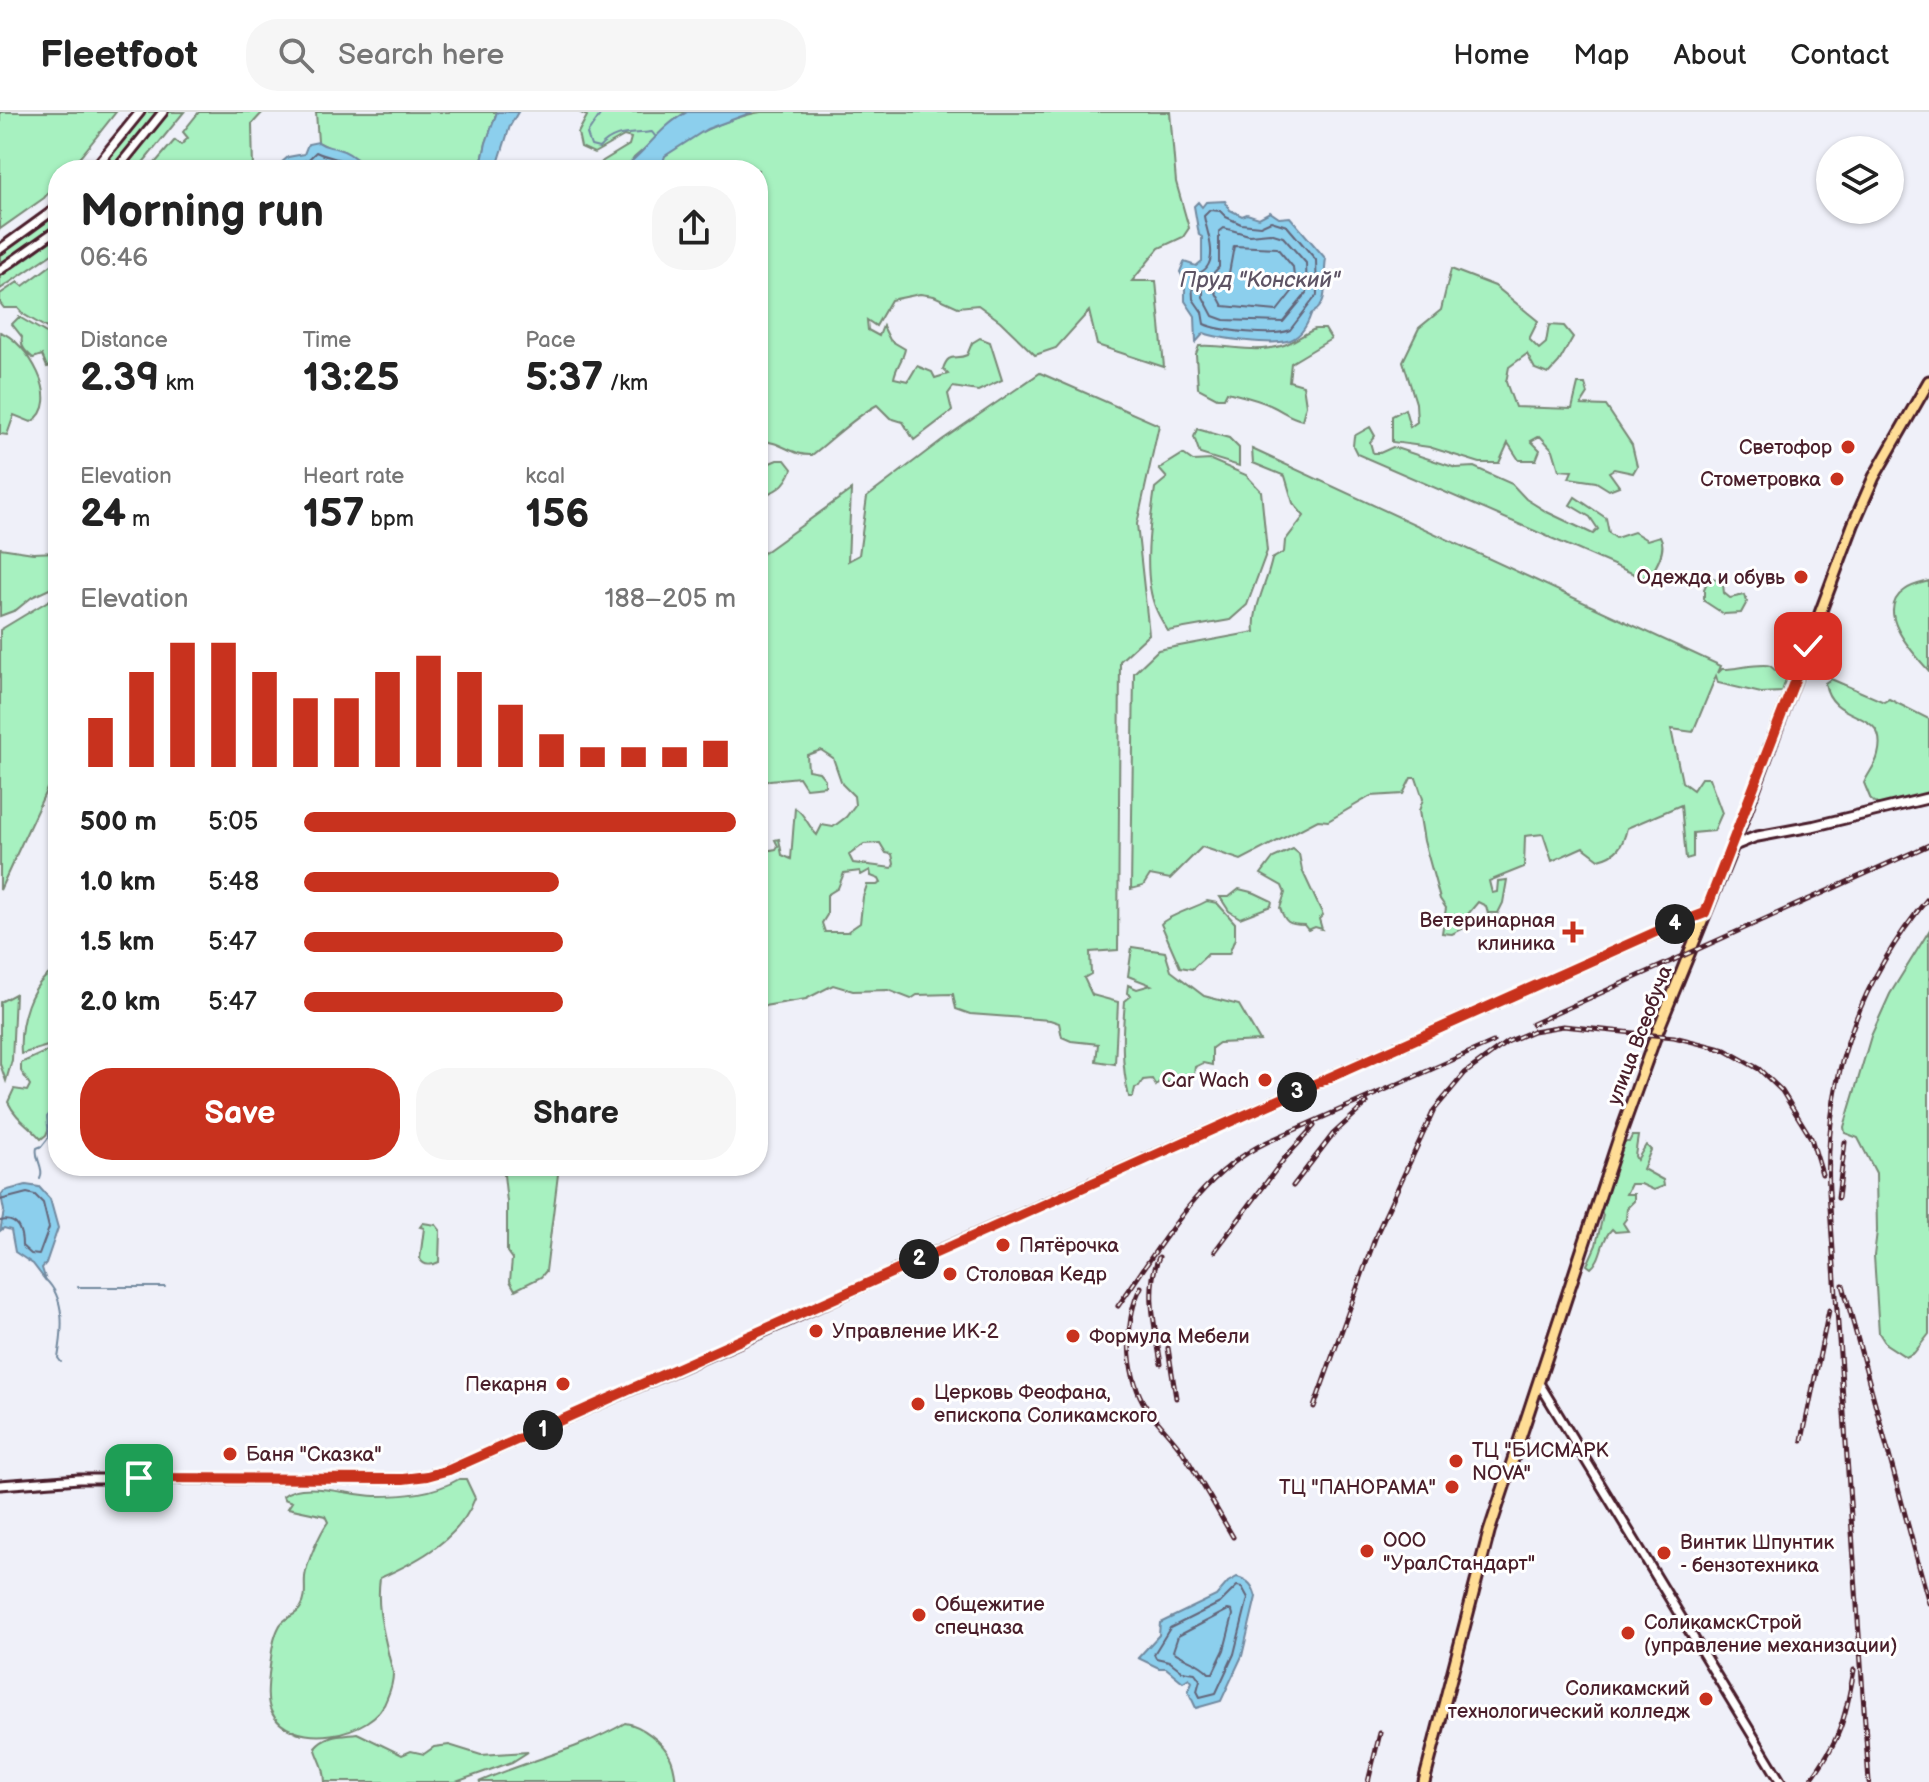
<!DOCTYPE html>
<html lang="en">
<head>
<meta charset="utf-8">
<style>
	:root { --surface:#fff; --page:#f6f6f6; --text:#222; --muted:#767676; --line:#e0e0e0; --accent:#c8321e }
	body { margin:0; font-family:"Balsamiq Sans",sans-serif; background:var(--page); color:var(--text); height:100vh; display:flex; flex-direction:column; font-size:30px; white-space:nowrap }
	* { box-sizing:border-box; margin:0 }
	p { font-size:26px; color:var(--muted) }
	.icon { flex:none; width:44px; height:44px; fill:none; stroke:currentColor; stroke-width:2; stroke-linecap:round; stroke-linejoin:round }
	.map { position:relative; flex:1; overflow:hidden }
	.drawer { position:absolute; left:48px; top:48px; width:720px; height:1016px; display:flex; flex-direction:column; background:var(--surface); border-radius:32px; box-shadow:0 2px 6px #0004 }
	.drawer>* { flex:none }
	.tools { position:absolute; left:1816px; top:24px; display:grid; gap:16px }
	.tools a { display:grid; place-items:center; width:88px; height:88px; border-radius:50%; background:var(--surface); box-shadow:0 2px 6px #0004; font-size:40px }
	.pin { position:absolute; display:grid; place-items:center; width:68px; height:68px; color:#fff; margin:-34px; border-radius:16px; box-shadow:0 4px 12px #0006 }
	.km { position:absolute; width:40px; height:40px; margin:-20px; border-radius:50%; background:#222; color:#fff; font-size:22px; line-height:40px; text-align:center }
	.round { display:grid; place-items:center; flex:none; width:84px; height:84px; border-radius:32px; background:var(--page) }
	.overview { display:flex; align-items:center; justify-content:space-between; height:136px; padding:0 32px }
	h1 { font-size:44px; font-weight:700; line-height:60px }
	.figures { display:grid; grid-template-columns:repeat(3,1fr); gap:12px; height:136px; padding:8px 32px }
	.figures div { display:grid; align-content:center }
	.figures b { font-size:40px; font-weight:700 }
	.figures small { font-size:22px; font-weight:400 }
	.figures p { font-size:22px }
	.chart { height:224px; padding:16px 32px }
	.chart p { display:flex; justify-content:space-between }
	.chart svg { width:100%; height:144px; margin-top:8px; stroke:var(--accent); stroke-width:6 }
	.cta { display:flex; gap:16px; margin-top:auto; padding:16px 32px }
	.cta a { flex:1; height:92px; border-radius:32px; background:var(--accent); color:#fff; font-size:32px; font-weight:700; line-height:92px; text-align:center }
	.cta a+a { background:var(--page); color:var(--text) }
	ul { padding:0 32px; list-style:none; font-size:26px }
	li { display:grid; grid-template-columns:128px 96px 1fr; align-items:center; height:60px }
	li i { height:20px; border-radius:10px; background:var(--accent) }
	header { display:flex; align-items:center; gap:48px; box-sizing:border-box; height:112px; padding:0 40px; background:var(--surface); border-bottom:2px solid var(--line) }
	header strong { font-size:38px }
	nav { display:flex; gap:44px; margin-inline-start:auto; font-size:28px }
	.search { width:560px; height:72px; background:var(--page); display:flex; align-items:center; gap:20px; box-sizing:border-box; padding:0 28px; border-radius:32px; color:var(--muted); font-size:30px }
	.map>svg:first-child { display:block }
	.green { fill:#a7f1c0; stroke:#788876; stroke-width:2; fill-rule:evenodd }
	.water { fill:#8ccfed; stroke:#72899f; stroke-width:2 }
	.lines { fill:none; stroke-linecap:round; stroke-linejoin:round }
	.shore { stroke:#646579; stroke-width:2 }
	.stream { stroke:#72899f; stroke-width:2 }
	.tertiary-casing { stroke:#4a1f2b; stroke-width:13 }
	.secondary-casing { stroke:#4a1f2b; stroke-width:14 }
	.primary-casing { stroke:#4a1f2b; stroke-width:15 }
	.tertiary { stroke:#fff; stroke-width:7 }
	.secondary { stroke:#fff; stroke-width:8 }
	.primary { stroke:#ffdd96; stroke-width:9 }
	.rail-casing { stroke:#4a1f2b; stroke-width:5 }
	.rail { stroke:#fff; stroke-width:2; stroke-dasharray:6; stroke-linecap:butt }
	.route-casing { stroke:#fff; stroke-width:16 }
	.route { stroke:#c8321e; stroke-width:10 }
	.poi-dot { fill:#c8321e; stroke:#fff; stroke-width:3 }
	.labels { text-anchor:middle; stroke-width:6; stroke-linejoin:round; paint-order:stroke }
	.poi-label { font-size:20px; fill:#4a1f2b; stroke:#fff; text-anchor:start }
	.street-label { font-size:20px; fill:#4a1f2b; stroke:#fff }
	.water-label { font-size:22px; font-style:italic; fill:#5e5465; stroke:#fff }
</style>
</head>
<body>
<header>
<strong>Fleetfoot</strong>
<div class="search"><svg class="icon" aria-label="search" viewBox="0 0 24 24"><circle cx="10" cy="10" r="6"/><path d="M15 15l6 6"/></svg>Search here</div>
<nav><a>Home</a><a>Map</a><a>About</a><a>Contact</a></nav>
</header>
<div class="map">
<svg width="1929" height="1670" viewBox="0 0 1929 1670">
	<rect width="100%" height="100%" fill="#eff0f9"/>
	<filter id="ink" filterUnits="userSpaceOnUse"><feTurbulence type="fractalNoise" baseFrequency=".0125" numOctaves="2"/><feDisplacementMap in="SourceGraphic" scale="16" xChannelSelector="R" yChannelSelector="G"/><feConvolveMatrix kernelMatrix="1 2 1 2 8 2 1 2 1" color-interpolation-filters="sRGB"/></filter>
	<g filter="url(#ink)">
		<path class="green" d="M0 0H116L70 58H58V70L44 86 0 117Z
			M146 0H159L112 58H98Z
			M169 0H184L137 58H122Z
			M199 0H263L252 12 253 58H149L175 28 181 33 188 26 183 20Z
			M316 0H497L486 31 480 58H361L363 53 318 30Z
			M579 0H687L634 46C626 61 609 58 594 58L603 49 629 33 631 26 624 24 594 41 581 35 578 21 587 4Z
			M761 0H1170L1176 70 1189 116 1183 125 1159 136 1132 169H1156L1164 255 1097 233 1089 199 1056 236 1035 243 1000 209 978 193 958 195 934 184 920 182 891 188 876 214 867 208 868 218 879 224 883 214 890 228 905 237C903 248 896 254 894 266L908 269 917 254 932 260 935 266 948 262 943 257C949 239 955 249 967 243L972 231 980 226 990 230 1002 268 978 279 953 275 948 282 952 299 914 328 903 310 890 306 877 293C853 306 834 326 812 343 791 344 781 328 758 329V58H655C665 30 733 4 761 0Z
			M58 101V113L0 155V142Z
			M58 124V138L0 177V165Z
			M58 148V222H57L23 202 18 196H4L0 191V182L18 170 23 174Z
			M1451 157 1495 174 1538 209 1529 227 1539 237 1546 231 1549 213 1564 214 1573 225 1559 250 1548 262 1535 257 1527 242 1509 255 1506 270 1515 295 1572 297 1578 272H1585L1588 282 1581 293 1606 294 1632 333 1637 354 1633 361 1614 357 1609 360 1619 374 1609 378 1596 370 1569 366 1572 359 1559 358 1553 338 1540 324 1531 329 1540 338 1536 348H1519L1508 331 1499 351H1480L1429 335 1392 330V304L1405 297 1410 315 1417 310 1416 291 1403 249 1419 216 1441 198Z
			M19 205 53 225 58 233 57 253 47 255 42 243 33 246C26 240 20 235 22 225L12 212Z
			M1315 217H1325L1331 227 1291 251 1289 269 1303 273 1306 293 1302 308C1289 305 1283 299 1272 294 1258 287 1242 284 1227 280L1224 286H1217L1198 276 1196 242 1199 234C1226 232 1253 242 1281 234 1293 231 1303 222 1315 217Z
			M0 220C26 228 65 291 31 310L14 303 7 323 0 322Z
			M1040 261 1159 313 1137 412 1149 522 1120 549 1118 838 1090 840 1091 862 1084 866 1092 883 1118 890 1115 952 1096 949 1098 932 1071 929 1062 925 1059 911 1050 908 970 902 956 897 953 882 917 883 911 887 888 878 853 879 833 873 806 887 758 895V737L759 740 776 737 778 734 775 728 779 727 782 743 791 747 795 696C805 702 808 714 817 723L822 713 833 715 846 705 855 693 854 684 842 672 833 646 821 638 807 643 808 658 819 660 825 667V674L806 676 799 665 770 668 759 672 758 676V445L851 378 848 449 859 443 867 385 942 328ZM880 731 886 741 892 742 894 752 892 756 853 751 849 743 864 732ZM870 758 871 764 879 767 881 771 877 773H867L863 785 860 811 847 820H825L822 811 827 803V783L838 776 844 761 860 759 861 763Z
			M1370 315 1375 324 1370 330 1373 341H1380L1393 335 1456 356 1474 355 1512 372 1526 387 1547 400 1593 422 1598 417 1590 405 1570 393 1575 385 1606 406 1609 421 1616 426 1634 420 1647 428 1660 424C1667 436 1657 454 1649 465H1641L1357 342 1353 334 1354 324Z
			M1197 317 1229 326 1239 336V354L1200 342 1194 325Z
			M1252 337 1721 554 1718 561 1722 557C1734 558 1762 550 1770 554 1776 558 1779 563 1786 567L1782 580 1761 581 1718 571 1716 564 1693 620 1671 617 1682 670 1693 678 1701 666H1709L1722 701 1714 719 1693 721V745L1686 747 1681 693 1627 716C1623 734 1617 743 1599 747L1583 735 1552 749 1543 722 1525 724 1524 755 1489 769 1492 781 1497 780 1498 769 1507 768 1503 791 1498 801H1488L1486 794 1478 790 1468 802 1466 815 1452 822 1442 821 1446 796 1440 787 1424 729 1419 699 1423 687 1416 666H1411L1403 682 1371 684 1328 709 1318 708 1241 748 1202 735 1170 767 1150 763 1143 774 1131 777 1134 561 1158 538 1255 520C1252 496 1267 472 1272 447L1284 440 1285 429 1304 404 1293 391 1285 364 1253 351Z
			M1183 342 1193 349 1211 348 1246 363 1261 379 1267 439 1247 493 1230 508 1168 519C1164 512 1159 505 1156 497 1142 465 1150 410 1155 376L1167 366 1159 357Z
			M777 348H785L792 357C786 374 775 381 758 384V356Z
			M0 436 33 441 58 440V473L32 485 16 498 0 504Z
			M1709 466 1718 467 1723 472 1724 481 1730 486 1745 483 1747 490 1741 501 1724 502 1704 489V477Z
			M1929 469V559C1913 541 1873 499 1905 478 1911 473 1921 471 1929 469Z
			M58 483V653L0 778V518Z
			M1831 567 1884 590 1889 587 1929 607V682L1879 693 1871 688 1864 671C1868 661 1876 653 1878 643 1890 595 1832 614 1825 571Z
			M1293 737 1299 742 1302 758 1323 803 1319 807 1322 817 1315 815 1308 818 1304 813C1288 813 1285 810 1280 796L1285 781 1282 774 1261 762 1273 746Z
			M1239 777 1255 781 1272 789 1271 794 1240 806 1229 799 1220 785H1229Z
			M1207 789 1217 791 1235 811V826L1229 842H1208L1192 857 1180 855 1161 812C1167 804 1195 796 1207 789Z
			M1929 819V1222L1914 1241 1906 1245 1886 1232 1879 1221 1874 1144 1877 1119 1876 1061 1858 1026 1845 1021 1844 1015 1871 924 1890 882Z
			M1132 835 1165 840 1171 859 1204 884 1239 893 1260 929 1219 931 1212 936V953L1203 951 1195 955 1194 962 1182 971 1159 970 1156 974 1152 967 1143 968 1139 975 1135 976 1133 985H1129C1121 952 1122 923 1125 889L1131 884 1127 881 1128 873 1137 877 1151 873 1128 864Z
			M58 857V928L54 932 21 942C19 913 28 870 58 857Z
			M15 882 12 948 6 969 0 952V890Z
			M58 934V999L55 1000 46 1023 41 1027C29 1013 16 1007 8 990L14 977 27 979 30 973 21 959V951Z
			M1632 1024H1638L1635 1044 1637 1048 1646 1033 1651 1038 1643 1057 1663 1068 1664 1074 1654 1078 1641 1072H1631L1626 1082H1634V1089L1627 1096 1626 1107 1623 1111 1628 1119 1615 1120 1612 1117C1600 1128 1603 1146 1591 1156L1587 1153 1596 1133 1603 1103 1601 1100 1624 1030H1629Z
			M503 1054H559L546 1159 541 1165 515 1178 510 1169 512 1147 507 1140V1090Z
			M423 1111 436 1113 440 1118 439 1150C433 1153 424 1155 420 1147L424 1116 420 1115Z
			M459 1367H466L475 1386C460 1427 418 1449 380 1466 376 1494 383 1518 389 1545 390 1550 393 1557 393 1562 393 1570 390 1579 387 1586 375 1625 289 1640 271 1599 266 1588 268 1574 269 1562 271 1547 272 1528 279 1515 284 1504 296 1505 301 1495 307 1486 304 1475 305 1465 306 1452 320 1421 328 1410L325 1404 288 1396 292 1390 284 1387 283 1384C303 1367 350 1384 375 1384 403 1384 434 1382 459 1367Z
			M625 1611C641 1613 663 1630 670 1645 674 1652 675 1662 676 1670H479C527 1648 580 1638 625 1611Z
			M357 1621 402 1643 411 1639 424 1642 434 1635 449 1633 481 1643 528 1640 512 1650 456 1670H325C324 1652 320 1651 315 1635 326 1622 341 1623 357 1621Z"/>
		<path class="water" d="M497 0H518L510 14 496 58H480L486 31Z
			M687 0H753L707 17 665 44 663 50 657 51 655 58H621C645 41 660 14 687 0Z
			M318 30C326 36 329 34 338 37 347 39 357 47 363 53L361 58H273L288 45 304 42 308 32Z
			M1225 89 1230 98 1242 104 1247 102 1259 106 1270 100 1279 106 1290 105 1326 147C1322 166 1332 191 1311 202 1307 214 1300 226 1287 229 1271 233 1219 227 1204 221L1196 230 1195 204 1185 189V169L1180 160 1184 150 1196 154 1202 149V125L1199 123 1194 94 1198 90 1202 95 1206 90Z
			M26 1073 39 1075 50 1087 58 1116 46 1151 42 1156 46 1169 33 1152 15 1140 11 1118 4 1116 0 1119 4 1099 1 1083 4 1079Z
			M1237 1465C1249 1468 1253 1474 1256 1485L1242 1544 1221 1589 1196 1596 1188 1579 1192 1570 1189 1566 1183 1570 1166 1556H1159L1138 1546 1159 1523 1160 1511 1216 1484 1228 1470Z"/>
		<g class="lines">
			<path class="shore" d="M284 58 292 52 308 48 316 40C329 47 345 45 354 58
				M1210 98 1220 99 1226 105 1241 112 1260 114 1271 109 1287 114 1316 148 1317 183 1290 218C1276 225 1219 219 1204 212L1202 200 1193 187 1192 166C1196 162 1204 160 1207 155 1217 142 1206 118 1204 104Z
				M1224 116 1249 123 1270 121 1283 125 1306 151 1307 181 1283 210 1224 208 1213 204 1203 185V173L1219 155V120Z
				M1234 134 1277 136 1293 155 1295 176 1277 199 1223 194 1215 179 1229 161Z
				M0 1088 27 1081 35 1083 43 1091 49 1116 39 1143 31 1142 22 1134C22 1119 18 1105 0 1109
				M1237 1474 1242 1475 1248 1486 1234 1542 1216 1581 1200 1585 1197 1579 1200 1568 1195 1561 1182 1559 1169 1549 1156 1546 1154 1542 1170 1516 1220 1491Z
				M1228 1498 1232 1499 1233 1503 1224 1538 1213 1561H1209C1199 1549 1185 1548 1173 1539L1178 1524Z"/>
			<path class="stream" d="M602 0 587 22 591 34 599 36C615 18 631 23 652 20L655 24
				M40 1067C45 1056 34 1046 37 1036L42 1034 49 1025 47 1005 58 992
				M45 1167C66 1186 63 1219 58 1246L61 1250
				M78 1175H165"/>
			<g class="tertiary-casing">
				<path id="tertiary" d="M93 58 140 0
					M116 58 163 0
					M0 137 58 95
					M0 158 58 117
					M1539 1271 1781 1670
					M0 1373 79 1367H403L427 1364 449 1358 788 1209 922 1146 1645 825 1705 801"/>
			</g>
			<g class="secondary-casing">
				<path id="secondary" d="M1733 734 1755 725 1814 714 1929 686"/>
			</g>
			<g class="primary-casing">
				<path id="primary" d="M1424 1670 1489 1420 1619 1026 1656 923 1733 734 1853 413 1874 365 1929 269"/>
			</g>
			<use href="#tertiary" class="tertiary"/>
			<use href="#secondary" class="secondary"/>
			<use href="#primary" class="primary"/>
			<g class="rail-casing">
				<path id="rail" d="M1532 912 1929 733
					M1293 1074 1333 1022 1367 991
					M1838 1086 1845 1030
					M1215 1139 1284 1047 1314 1014
					M1159 1145C1144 1178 1156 1218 1161 1252
					M1843 1173 1929 1491
					M1141 1175C1124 1207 1126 1259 1143 1290 1154 1308 1170 1322 1182 1339 1200 1367 1216 1396 1233 1425
					M1118 1194C1161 1134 1198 1063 1267 1030L1493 930
					M1168 1236 1176 1286
					M1314 1295 1377 1121 1434 998 1465 961 1507 930 1533 919 1563 914 1674 925 1725 938 1759 957 1782 979 1811 1026 1822 1062
					M1802 1328 1829 1198
					M1368 1670 1380 1621
					M1809 1670C1840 1628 1845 1609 1854 1558
					M1869 1670 1829 1080C1824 967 1857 872 1929 785"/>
			</g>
			<use href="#rail" class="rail"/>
		</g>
	</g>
	<g class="lines" filter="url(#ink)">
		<g class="route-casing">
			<path id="route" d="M139 1366 403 1367 427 1364 449 1358 1658 819 1705 801 1808 534"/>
		</g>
		<use href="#route" class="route"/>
	</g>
	<g class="poi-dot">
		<circle cx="1848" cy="335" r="8"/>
		<circle cx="1837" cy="367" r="8"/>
		<circle cx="1801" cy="465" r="8"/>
		<path d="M1569 808h8v8h8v8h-8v8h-8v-8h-8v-8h8z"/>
		<circle cx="1265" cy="968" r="8"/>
		<circle cx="1003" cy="1133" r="8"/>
		<circle cx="950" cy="1162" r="8"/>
		<circle cx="816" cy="1219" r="8"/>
		<circle cx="1073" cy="1224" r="8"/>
		<circle cx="563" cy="1272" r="8"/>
		<circle cx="918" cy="1292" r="8"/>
		<circle cx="230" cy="1342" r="8"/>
		<circle cx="1456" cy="1349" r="8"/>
		<circle cx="1452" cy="1375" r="8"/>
		<circle cx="1367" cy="1439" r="8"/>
		<circle cx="1664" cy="1441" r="8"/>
		<circle cx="919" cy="1503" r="8"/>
		<circle cx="1628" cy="1521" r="8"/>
		<circle cx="1706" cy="1587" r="8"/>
	</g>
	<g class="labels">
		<g class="poi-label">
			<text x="1832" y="342" text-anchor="end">Светофор</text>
			<text x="1821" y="374" text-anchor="end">Стометровка</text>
			<text x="1785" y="472" text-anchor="end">Одежда и обувь</text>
			<text x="1555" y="815" text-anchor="end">Ветеринарная<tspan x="1555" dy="23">клиника</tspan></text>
			<text x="1249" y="975" text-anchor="end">Car Wach</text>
			<text x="1019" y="1140">Пятёрочка</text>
			<text x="966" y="1169">Столовая Кедр</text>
			<text x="832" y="1226">Управление ИК-2</text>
			<text x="1089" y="1231">Формула Мебели</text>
			<text x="547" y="1279" text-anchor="end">Пекарня</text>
			<text x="934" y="1287">Церковь Феофана,<tspan x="934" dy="23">епископа Соликамского</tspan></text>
			<text x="1472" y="1345">ТЦ "БИСМАРК<tspan x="1472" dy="23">NOVA"</tspan></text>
			<text x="246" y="1349">Баня "Сказка"</text>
			<text x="1436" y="1382" text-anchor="end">ТЦ "ПАНОРАМА"</text>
			<text x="1383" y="1435">ООО<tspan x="1383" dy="23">"УралСтандарт"</tspan></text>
			<text x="1680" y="1437">Винтик Шпунтик<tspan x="1680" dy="23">- бензотехника</tspan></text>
			<text x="935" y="1499">Общежитие<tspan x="935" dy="23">спецназа</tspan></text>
			<text x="1644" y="1517">СоликамскСтрой<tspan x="1644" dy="23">(управление механизации)</tspan></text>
			<text x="1690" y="1583" text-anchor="end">Соликамский<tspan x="1690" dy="23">технологический колледж</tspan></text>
		</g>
		<g class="street-label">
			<text transform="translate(1639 923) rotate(-69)" y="7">улица Всеобуча</text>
		</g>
		<g class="water-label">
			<text x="1260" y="175">Пруд "Конский"</text>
		</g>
	</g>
</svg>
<div class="tools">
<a><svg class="icon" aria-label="layers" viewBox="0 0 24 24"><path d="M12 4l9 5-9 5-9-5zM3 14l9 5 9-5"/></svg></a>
</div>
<div class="pin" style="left:139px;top:1366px;background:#1e9e55"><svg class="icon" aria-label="arrive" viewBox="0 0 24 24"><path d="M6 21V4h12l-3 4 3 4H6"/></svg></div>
<div class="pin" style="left:1808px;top:534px;background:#d93025"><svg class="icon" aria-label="check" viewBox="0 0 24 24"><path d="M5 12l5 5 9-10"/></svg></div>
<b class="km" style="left:543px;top:1318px">1</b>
<b class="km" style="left:919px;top:1147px">2</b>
<b class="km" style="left:1297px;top:980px">3</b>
<b class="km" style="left:1675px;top:812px">4</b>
<section class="drawer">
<div class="overview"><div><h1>Morning run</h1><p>06:46</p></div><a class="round"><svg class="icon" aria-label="share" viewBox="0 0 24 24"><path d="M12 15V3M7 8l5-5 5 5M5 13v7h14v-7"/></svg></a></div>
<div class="figures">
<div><p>Distance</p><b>2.39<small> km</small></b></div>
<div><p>Time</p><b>13:25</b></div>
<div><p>Pace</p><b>5:37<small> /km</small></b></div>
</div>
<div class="figures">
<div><p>Elevation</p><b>24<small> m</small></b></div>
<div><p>Heart rate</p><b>157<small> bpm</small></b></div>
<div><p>kcal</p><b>156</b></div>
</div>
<div class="chart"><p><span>Elevation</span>188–205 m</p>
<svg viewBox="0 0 160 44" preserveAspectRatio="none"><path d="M5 44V29M15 44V15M25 44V6M35 44V6M45 44V15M55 44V23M65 44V23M75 44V15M85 44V10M95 44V15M105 44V25M115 44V34M125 44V38M135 44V38M145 44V38M155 44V36"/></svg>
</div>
<ul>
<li><b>500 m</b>5:05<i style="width:100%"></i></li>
<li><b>1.0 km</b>5:48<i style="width:59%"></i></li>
<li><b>1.5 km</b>5:47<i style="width:60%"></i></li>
<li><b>2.0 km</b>5:47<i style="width:60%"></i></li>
</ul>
<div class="cta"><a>Save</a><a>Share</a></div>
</section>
</div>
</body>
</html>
